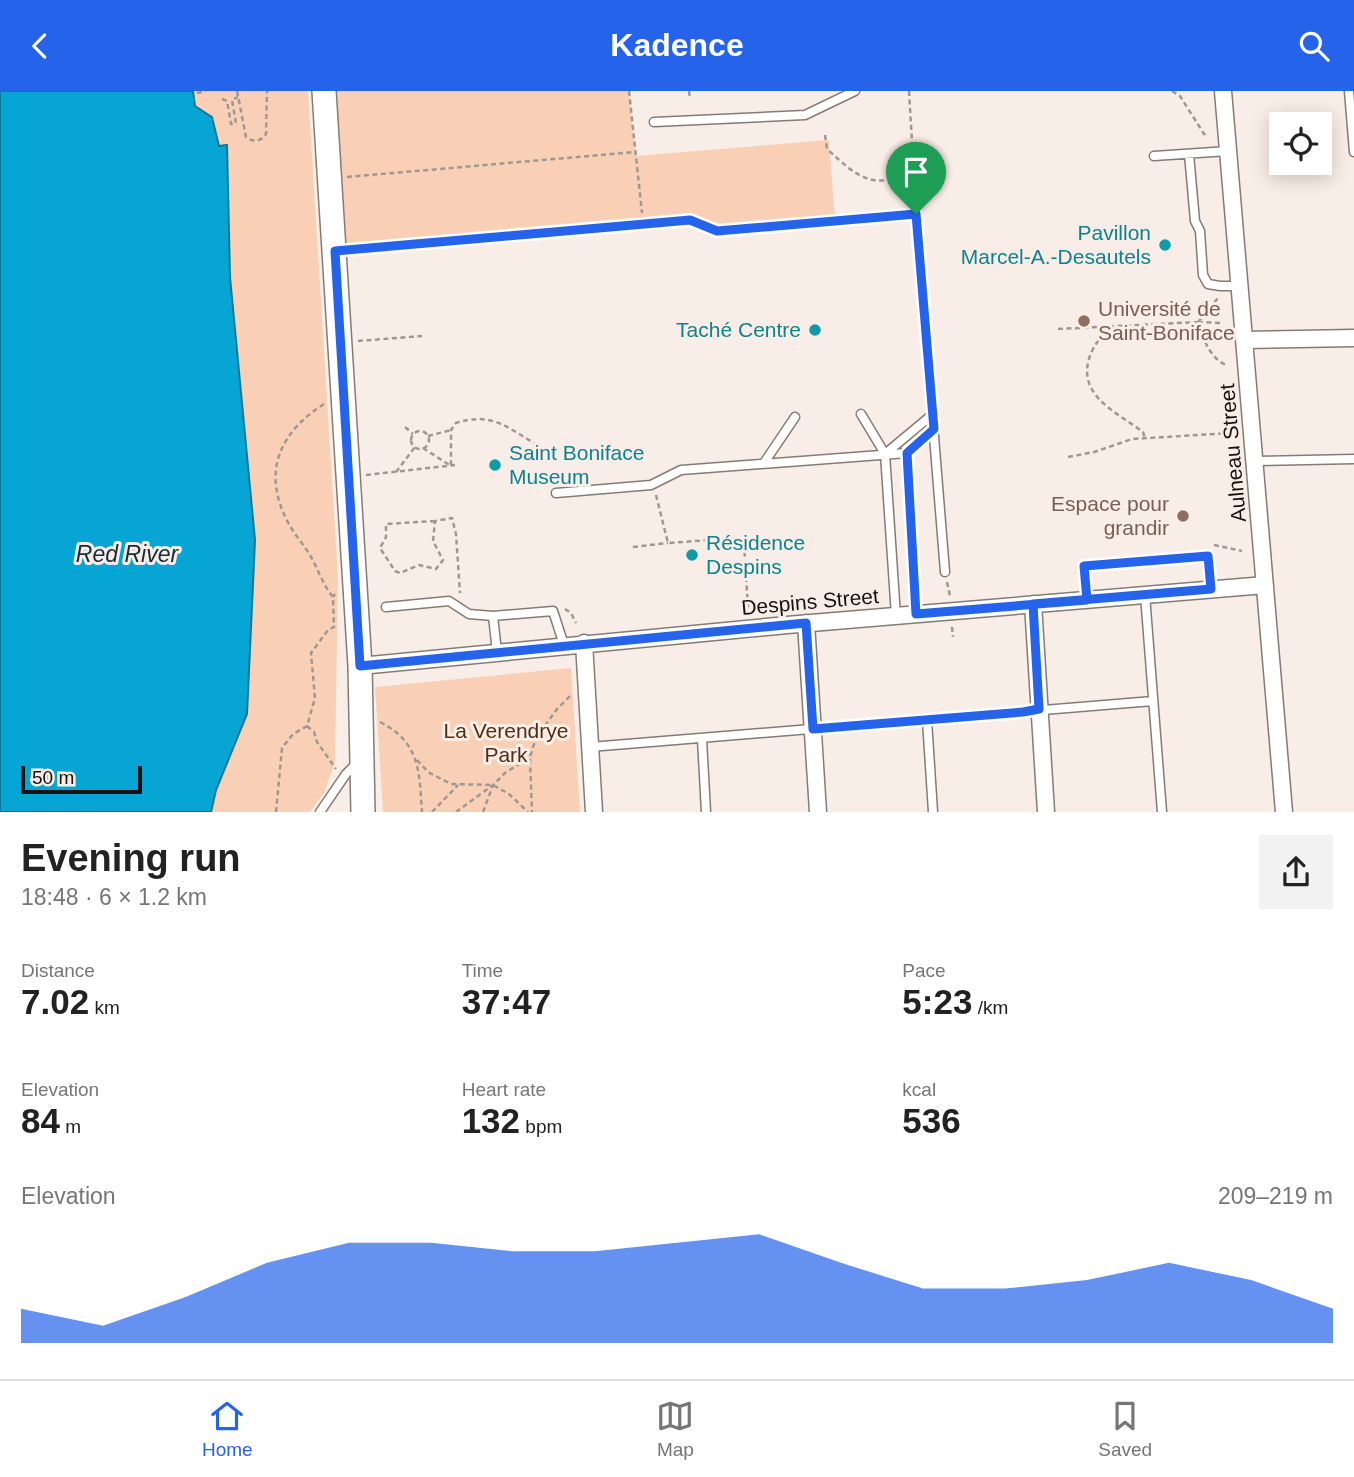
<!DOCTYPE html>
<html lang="en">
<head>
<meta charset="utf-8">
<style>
	:root { --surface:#fff; --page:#f2f2f2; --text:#222; --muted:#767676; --line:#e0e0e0; --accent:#2563eb }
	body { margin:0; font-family:Helvetica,sans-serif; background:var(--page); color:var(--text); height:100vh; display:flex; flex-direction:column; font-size:26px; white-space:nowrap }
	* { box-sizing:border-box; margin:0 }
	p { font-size:23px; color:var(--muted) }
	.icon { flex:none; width:38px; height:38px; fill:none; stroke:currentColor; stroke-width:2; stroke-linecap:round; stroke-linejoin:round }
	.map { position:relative; height:721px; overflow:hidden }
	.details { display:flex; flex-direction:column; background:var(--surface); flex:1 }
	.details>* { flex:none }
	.buttons { position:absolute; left:1269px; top:21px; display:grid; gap:14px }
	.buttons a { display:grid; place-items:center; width:63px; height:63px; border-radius:0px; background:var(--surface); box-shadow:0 4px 18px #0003; font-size:35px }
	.scale { position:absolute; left:21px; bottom:18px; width:121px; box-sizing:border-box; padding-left:7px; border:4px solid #15120f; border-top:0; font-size:19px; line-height:24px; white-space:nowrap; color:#15120f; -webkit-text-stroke:5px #f9eee7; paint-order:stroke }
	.pin { position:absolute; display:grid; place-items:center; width:60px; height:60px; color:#fff; margin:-72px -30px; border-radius:50% 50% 50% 0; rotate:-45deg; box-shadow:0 0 7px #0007 }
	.pin .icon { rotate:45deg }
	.round { display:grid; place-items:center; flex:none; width:74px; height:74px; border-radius:0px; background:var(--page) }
	.overview { display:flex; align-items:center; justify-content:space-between; height:119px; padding:0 21px }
	h1 { font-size:38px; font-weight:800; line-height:52px }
	.figures { display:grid; grid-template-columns:repeat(3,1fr); gap:10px; height:119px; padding:7px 21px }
	.figures div { display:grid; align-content:center }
	.figures b { font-size:35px; font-weight:800 }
	.figures small { font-size:19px; font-weight:400 }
	.figures p { font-size:19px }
	.chart { height:196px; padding:14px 21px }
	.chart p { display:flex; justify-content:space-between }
	.chart svg { width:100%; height:126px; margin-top:7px; fill:var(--accent); opacity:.7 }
	header { display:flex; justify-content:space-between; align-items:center; height:91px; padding:0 21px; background:var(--accent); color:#fff; font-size:32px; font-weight:800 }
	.tabs { display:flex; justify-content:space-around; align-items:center; height:98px; border-top:2px solid var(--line); background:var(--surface); font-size:19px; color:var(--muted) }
	.tabs a { display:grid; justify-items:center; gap:4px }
	.tabs .selected { color:var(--accent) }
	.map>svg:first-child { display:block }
	.green { fill:#f9d0b6 }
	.water { fill:#07a5d3; stroke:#0b7998; stroke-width:2 }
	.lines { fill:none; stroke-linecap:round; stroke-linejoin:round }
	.lane-casing { stroke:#857b75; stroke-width:11 }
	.street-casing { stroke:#857b75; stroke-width:19 }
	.secondary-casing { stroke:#857b75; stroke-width:26 }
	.path { stroke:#9f9892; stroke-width:2.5; stroke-dasharray:5 3.5; stroke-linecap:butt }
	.lane { stroke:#fff; stroke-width:8 }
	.street { stroke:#fff; stroke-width:16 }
	.secondary { stroke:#fff; stroke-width:23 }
	.route-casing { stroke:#fff; stroke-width:14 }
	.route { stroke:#2563eb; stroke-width:9 }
	.culture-dot { fill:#0f9aa8; stroke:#f9eee7; stroke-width:2.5 }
	.education-dot { fill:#8d6e63; stroke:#f9eee7; stroke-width:2.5 }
	.labels { text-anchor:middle; stroke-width:6; stroke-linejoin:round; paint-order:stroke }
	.culture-label { font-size:21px; fill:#0d838f; stroke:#f9eee7; text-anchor:end }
	.education-label { font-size:21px; fill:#785e54; stroke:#f9eee7; text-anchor:start }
	.street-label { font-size:21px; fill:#15120f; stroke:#f9eee7 }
	.park-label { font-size:21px; fill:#512d15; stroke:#f9eee7 }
	.water-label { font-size:23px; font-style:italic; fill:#172c35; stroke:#f9eee7 }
</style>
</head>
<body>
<header><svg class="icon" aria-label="back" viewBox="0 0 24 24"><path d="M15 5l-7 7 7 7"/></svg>Kadence<svg class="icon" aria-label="search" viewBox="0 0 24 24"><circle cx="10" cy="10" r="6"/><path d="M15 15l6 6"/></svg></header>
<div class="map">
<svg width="1354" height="721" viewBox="0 0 1354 721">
	<rect width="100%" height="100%" fill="#f9eee7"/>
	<path class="green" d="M193 0H308L338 487 335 671 324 702 310 721H211L216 699 247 623 255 449 230 186 227 54 219 56 212 26 195 15Z
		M324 0H629L636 65 829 49 835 129 717 140 695 130 335 160Z
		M571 577 580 721H383L375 596Z"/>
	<path class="water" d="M0 0H193L195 15 212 26 219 55 227 54 230 186 255 449 247 623 216 699 211 721H0Z"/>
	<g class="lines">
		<g class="lane-casing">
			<path id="lane" d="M1349 0 1354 61
				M654 31 805 24 855 0
				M1189 63 1195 130 1200 140 1203 184 1208 193 1220 195H1239
				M1154 65 1228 60
				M338 160 690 129 717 140 916 123 945 481
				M861 323 885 363 896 525
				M907 362 917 523
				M885 363 933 323
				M1254 370 1354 368
				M764 372 795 326
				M556 402 651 394 681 379 907 362 934 338
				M1145 504 1162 721
				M1087 509 1084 475 1208 465 1211 498
				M386 516 449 510 469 523 493 525
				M497 561 493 525 553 520 564 554
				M927 629 933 721
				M702 648 706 721
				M590 656 1153 610
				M320 721 346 683 358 671"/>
		</g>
		<g class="street-casing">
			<path id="street" d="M1223 0 1284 721
				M1244 249 1354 247
				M1033 513 1046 721
				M806 532 818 721
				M584 552 594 721
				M360 575 787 534 1265 494"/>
		</g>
		<g class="secondary-casing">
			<path id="secondary" d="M324 0 360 575 363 721"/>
		</g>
		<path class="path" d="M237 0 246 46C253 52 262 50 266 43L267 0
			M629 0 642 122
			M689 0 690 8
			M909 0 913 68 921 114
			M1172 0 1180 5 1204 43H1209
			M197 2 206 0
			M222 8 227 10 231 33 236 32 232 9 238 6
			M825 44 827 58C860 88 870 98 916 82
			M347 86 635 61
			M1198 231 1218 207
			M1198 231 1223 232
			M1109 236C1104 243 1097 250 1093 258 1071 302 1115 320 1143 341L1145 347
			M1058 238 1198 231C1202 247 1211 268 1226 274
			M358 250 422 245
			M324 313C283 339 263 376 284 423 290 438 301 450 310 464 318 478 323 494 333 506
			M405 336 413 343
			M411 349a9 9 0 1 1 18 0a9 9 0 1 1-18 0Z
			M428 345 451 339
			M423 357 451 375V339L456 332C491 321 505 335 534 352
			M1068 366 1094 361 1132 348 1232 342
			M396 381 415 356
			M366 384 455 374
			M656 404 668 452 738 447 744 452 748 517
			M435 430 386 433V446L380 457 395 480 400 482 419 474 436 478 443 469 433 450 435 430 452 427 456 443 460 502
			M1214 454 1242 460
			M633 456 668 452
			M947 491 950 505
			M565 518 571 522 576 532
			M952 536 953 546
			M380 631C421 652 419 681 422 721
			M307 635 314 641 317 651 336 678
			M530 668 532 721
			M417 669 428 681 451 693 493 694 509 703 528 721
			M276 721 282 657 293 643 307 635 315 607 311 562 328 539 334 536 333 506 335 503
			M432 721 458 694
			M456 721 493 694
			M483 721 493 694 505 682 530 666 536 647 557 618 571 604"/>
		<use href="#lane" class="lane"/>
		<use href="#street" class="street"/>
		<use href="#secondary" class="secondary"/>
	</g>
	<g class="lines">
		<g class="route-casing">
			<path id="route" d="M916 123 717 140 690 129 335 160 360 575 806 532 813 638 1023 621 1039 618 1033 513 1211 498 1208 465 1084 475 1087 509 916 523 907 362 934 338 916 123"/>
		</g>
		<use href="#route" class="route"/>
	</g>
	<g class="culture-dot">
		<circle cx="1165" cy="154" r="7"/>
		<circle cx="815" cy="239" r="7"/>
		<circle cx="495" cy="374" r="7"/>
		<circle cx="692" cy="464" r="7"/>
	</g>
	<g class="education-dot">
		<circle cx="1084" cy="230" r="7"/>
		<circle cx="1183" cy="425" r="7"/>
	</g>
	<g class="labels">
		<g class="culture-label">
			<text x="1151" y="149">Pavillon<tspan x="1151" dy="24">Marcel-A.-Desautels</tspan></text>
			<text x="801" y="246">Taché Centre</text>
			<text x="509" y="369" text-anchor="start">Saint Boniface<tspan x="509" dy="24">Museum</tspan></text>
			<text x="706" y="459" text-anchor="start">Résidence<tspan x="706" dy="24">Despins</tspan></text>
		</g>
		<g class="education-label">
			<text x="1098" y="225">Université de<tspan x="1098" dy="24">Saint-Boniface</tspan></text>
			<text x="1169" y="420" text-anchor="end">Espace pour<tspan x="1169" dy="24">grandir</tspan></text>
		</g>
		<g class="street-label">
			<text transform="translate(1233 362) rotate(-95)" y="7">Aulneau Street</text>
			<text transform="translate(810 511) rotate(-5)" y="7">Despins Street</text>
		</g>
		<g class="park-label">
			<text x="506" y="647">La Verendrye<tspan x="506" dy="24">Park</tspan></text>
		</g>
		<g class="water-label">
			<text x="127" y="471">Red River</text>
		</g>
	</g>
</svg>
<div class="buttons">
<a><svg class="icon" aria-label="locate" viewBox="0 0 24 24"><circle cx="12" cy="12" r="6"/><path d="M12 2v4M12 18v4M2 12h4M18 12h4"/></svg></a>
</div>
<div class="scale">50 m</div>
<div class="pin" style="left:916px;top:123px;background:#1e9e55"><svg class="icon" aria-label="arrive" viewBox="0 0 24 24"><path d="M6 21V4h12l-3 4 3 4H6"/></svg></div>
</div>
<section class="details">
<div class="overview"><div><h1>Evening run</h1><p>18:48 · 6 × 1.2 km</p></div><a class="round"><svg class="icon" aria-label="share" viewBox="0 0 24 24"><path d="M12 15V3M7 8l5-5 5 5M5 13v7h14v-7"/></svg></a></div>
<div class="figures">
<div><p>Distance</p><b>7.02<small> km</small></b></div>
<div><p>Time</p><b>37:47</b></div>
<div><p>Pace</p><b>5:23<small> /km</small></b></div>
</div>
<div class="figures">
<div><p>Elevation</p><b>84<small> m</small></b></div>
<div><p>Heart rate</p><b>132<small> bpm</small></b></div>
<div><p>kcal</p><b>536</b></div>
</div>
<div class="chart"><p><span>Elevation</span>209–219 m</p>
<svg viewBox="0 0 160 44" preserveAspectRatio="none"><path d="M0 44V32L10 38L20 28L30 16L40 9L50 9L60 12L70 12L80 9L90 6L100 16L110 25L120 25L130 22L140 16L150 22L160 32V44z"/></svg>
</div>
</section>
<nav class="tabs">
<a class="selected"><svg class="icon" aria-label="home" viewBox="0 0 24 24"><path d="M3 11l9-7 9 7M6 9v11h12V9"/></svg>Home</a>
<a><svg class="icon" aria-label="map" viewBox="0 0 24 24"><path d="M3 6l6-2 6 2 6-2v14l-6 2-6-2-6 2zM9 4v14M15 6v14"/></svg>Map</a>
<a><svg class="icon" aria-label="saved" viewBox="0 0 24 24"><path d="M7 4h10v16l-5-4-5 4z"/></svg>Saved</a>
</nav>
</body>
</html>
